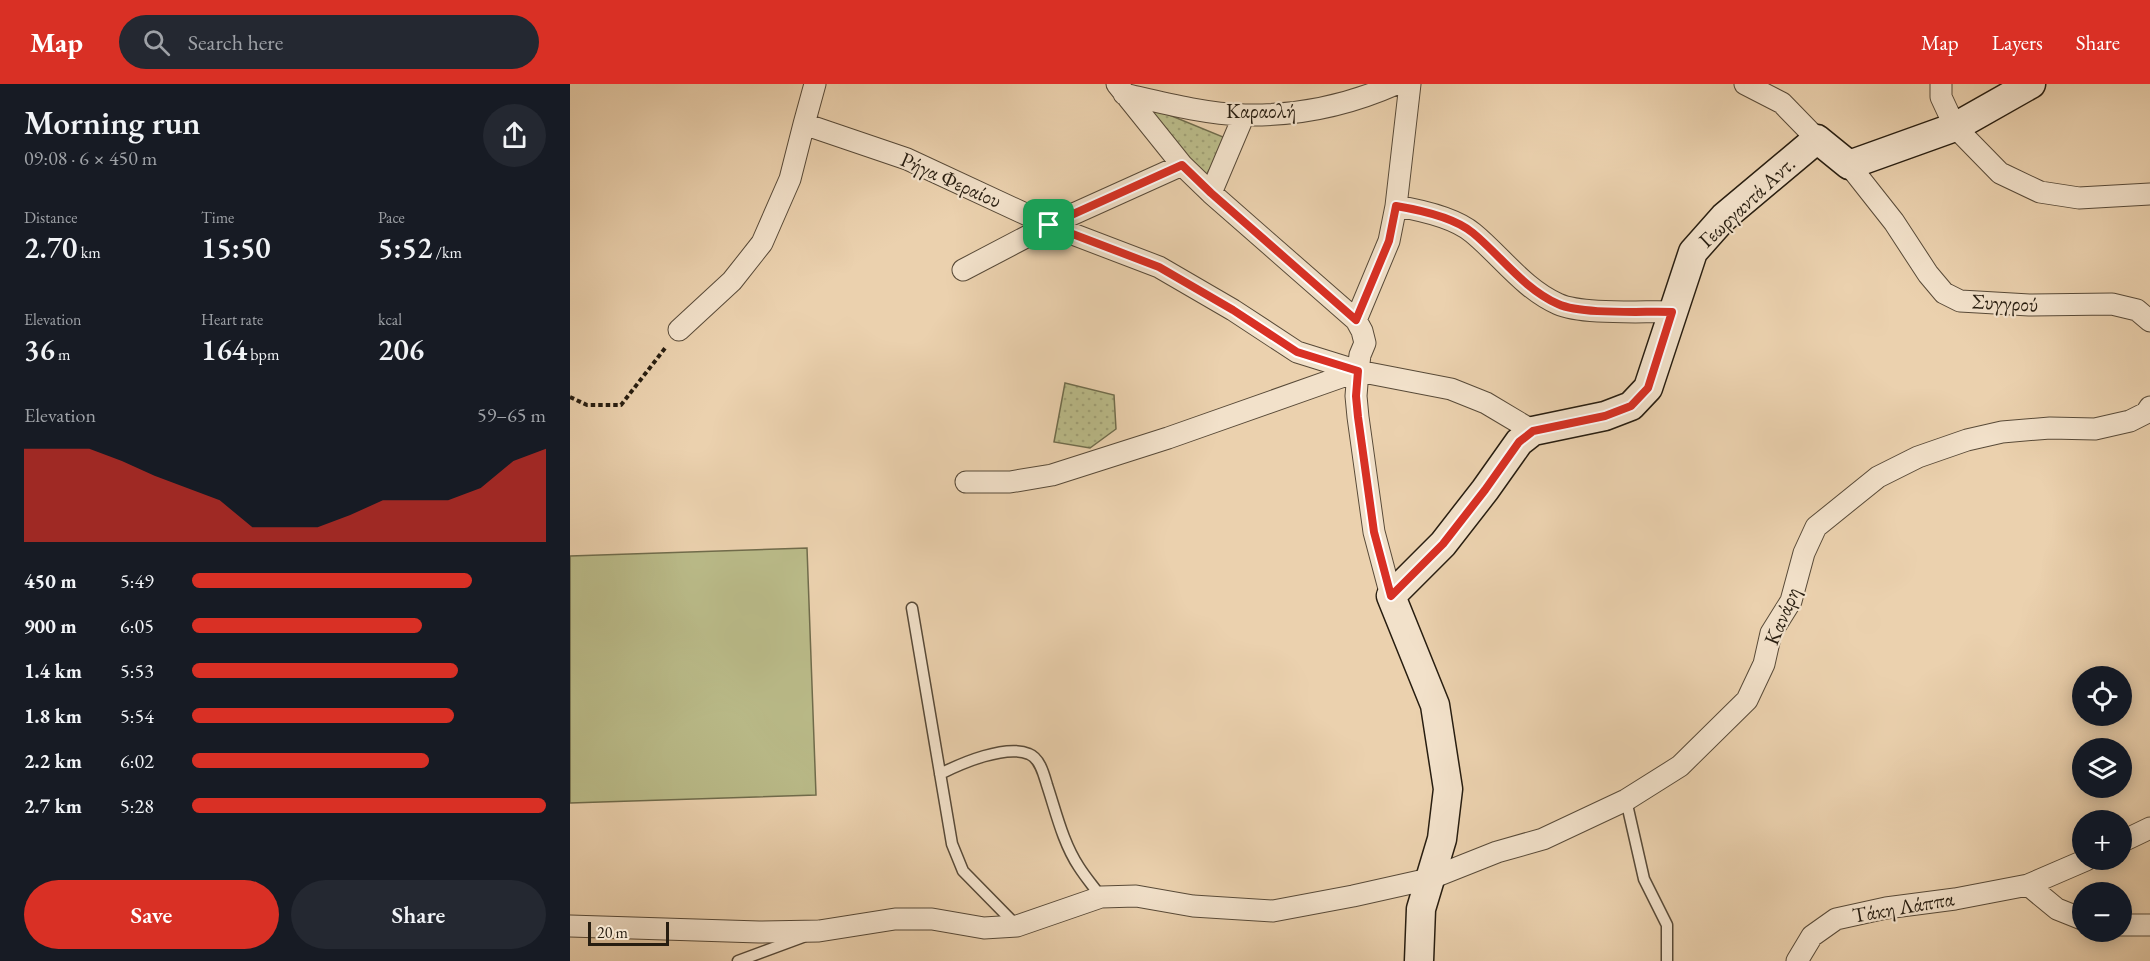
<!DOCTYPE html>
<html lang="en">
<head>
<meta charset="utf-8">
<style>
	:root { --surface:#171b24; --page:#242831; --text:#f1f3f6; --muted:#9ea1a6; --accent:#d93025 }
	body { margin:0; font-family:"EB Garamond",serif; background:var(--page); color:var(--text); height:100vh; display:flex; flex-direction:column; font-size:22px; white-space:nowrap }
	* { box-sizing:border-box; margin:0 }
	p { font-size:20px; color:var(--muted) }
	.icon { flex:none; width:33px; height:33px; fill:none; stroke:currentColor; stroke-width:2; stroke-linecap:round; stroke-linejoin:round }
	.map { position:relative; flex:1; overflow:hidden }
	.drawer { display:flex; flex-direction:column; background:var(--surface); width:570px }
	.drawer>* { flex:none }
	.buttons { position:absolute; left:1502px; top:582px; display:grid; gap:12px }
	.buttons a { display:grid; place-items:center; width:60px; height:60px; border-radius:50%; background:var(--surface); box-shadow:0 3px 15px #0003; font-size:30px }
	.scale { position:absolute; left:18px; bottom:15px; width:81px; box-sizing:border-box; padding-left:6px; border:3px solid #271d10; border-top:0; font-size:16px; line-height:21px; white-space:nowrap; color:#271d10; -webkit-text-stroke:4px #f2e1ca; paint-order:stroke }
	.pin { position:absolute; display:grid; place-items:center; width:51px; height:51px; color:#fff; margin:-26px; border-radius:12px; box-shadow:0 3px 9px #0006 }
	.round { display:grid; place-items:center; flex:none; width:63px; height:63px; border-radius:32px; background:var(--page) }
	.headline { display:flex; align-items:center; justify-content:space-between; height:102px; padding:0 24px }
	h1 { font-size:33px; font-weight:600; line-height:45px }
	.stats { display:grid; grid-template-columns:repeat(3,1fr); gap:9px; height:102px; padding:6px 24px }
	.stats div { display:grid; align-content:center }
	.stats b { font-size:30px; font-weight:600 }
	.stats small { font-size:16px; font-weight:400 }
	.stats p { font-size:16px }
	.chart { height:168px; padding:12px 24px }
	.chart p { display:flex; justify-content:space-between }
	.chart svg { width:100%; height:108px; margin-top:6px; fill:var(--accent); opacity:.7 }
	.button { display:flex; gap:12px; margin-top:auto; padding:12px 24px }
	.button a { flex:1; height:69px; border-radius:36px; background:var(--accent); color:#fff; font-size:24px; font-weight:600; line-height:69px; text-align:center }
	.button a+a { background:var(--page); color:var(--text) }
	ul { padding:0 24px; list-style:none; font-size:20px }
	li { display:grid; grid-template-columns:96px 72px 1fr; align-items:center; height:45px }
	li i { height:15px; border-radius:8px; background:var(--accent) }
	header { display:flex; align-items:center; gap:36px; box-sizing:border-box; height:84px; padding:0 30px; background:var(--accent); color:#fff }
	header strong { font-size:28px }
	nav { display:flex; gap:33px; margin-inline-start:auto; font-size:21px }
	.search { width:420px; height:54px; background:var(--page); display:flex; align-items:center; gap:15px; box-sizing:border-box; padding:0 21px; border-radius:33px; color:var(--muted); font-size:22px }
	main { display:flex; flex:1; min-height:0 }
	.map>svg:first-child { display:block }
	.grass { fill:#babb89; stroke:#706c4c; stroke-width:1.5 }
	.park { fill:url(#park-dots); stroke:#706c4c; stroke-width:1.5 }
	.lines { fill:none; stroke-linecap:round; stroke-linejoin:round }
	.service-casing { stroke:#584a38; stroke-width:13 }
	.minor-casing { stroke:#584a38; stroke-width:23 }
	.secondary-casing { stroke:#271d10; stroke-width:31 }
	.path { stroke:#271d10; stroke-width:4; stroke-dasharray:4.5 3; stroke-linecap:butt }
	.service { stroke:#f2e1ca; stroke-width:10 }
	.minor { stroke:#f2e1ca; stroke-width:21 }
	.secondary { stroke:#f2e1ca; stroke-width:28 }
	.route-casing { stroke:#fff; stroke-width:12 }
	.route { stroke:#d93025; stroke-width:8 }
	.labels { text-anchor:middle; stroke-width:4.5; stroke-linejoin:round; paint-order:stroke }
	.street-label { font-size:21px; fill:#271d10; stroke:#f2e1ca }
</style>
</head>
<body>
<header>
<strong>Map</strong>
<div class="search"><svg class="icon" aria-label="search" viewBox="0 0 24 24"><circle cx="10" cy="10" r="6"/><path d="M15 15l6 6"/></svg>Search here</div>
<nav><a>Map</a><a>Layers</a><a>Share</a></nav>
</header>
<main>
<section class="drawer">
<div class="headline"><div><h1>Morning run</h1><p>09:08 · 6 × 450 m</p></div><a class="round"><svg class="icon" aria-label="share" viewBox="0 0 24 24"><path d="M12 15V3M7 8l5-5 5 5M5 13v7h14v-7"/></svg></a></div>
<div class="stats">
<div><p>Distance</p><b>2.70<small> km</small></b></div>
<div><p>Time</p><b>15:50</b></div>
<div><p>Pace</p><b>5:52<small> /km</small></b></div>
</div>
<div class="stats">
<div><p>Elevation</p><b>36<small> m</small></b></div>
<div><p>Heart rate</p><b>164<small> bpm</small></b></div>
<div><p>kcal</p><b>206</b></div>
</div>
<div class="chart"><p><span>Elevation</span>59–65 m</p>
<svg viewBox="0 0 160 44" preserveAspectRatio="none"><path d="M0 44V6L10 6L20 6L30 11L40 17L50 22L60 27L70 38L80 38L90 38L100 33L110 27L120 27L130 27L140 22L150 11L160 6V44z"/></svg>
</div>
<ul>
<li><b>450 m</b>5:49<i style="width:79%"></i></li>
<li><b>900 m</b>6:05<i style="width:65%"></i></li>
<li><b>1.4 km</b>5:53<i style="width:75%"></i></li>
<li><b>1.8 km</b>5:54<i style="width:74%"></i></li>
<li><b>2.2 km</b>6:02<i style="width:67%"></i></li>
<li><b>2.7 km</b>5:28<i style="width:100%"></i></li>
</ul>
<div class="button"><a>Save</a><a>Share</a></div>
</section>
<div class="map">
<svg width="1580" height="877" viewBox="0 0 1580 877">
	<defs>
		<pattern id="park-dots" width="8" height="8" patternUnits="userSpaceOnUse" patternTransform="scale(1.5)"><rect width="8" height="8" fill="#babb89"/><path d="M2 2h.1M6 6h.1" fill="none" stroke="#a0a075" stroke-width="1.8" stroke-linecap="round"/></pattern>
	</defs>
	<rect width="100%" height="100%" fill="#ebd1ae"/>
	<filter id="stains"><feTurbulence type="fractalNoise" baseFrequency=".00333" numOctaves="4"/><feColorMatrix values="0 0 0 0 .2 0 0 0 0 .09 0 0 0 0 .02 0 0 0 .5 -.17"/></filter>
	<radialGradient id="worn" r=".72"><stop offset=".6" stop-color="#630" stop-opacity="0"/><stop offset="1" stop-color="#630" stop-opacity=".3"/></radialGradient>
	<path class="grass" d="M237 464 246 711 0 719V472Z"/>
	<path class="park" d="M575 21 658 55 635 93Z
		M495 299 544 311 546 345 520 364 484 358Z"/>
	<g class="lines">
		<g class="service-casing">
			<path id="service" d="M342 524 382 760 393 787 446 841
				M370 690C392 679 436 660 459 670 470 674 474 691 477 701 486 728 493 759 509 783 516 794 524 803 531 813
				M1056 716 1074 795 1097 841V877
				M168 877 233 853"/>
		</g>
		<g class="minor-casing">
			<path id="minor" d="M245 0 234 40 337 75 479 141 589 183 663 226 727 268 788 287 881 305 916 319 963 347
				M547 0 612 81 641 109 786 236 792 247 795 259 790 271 788 287 786 312 788 333 804 448 821 512
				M1175 0 1212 19 1247 55
				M1371 0V13L1385 43 1430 89 1470 108 1509 114 1580 110
				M554 10C593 19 635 30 675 31 727 32 779 21 826 0
				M1279 81 1324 138 1358 190 1374 209 1390 217 1408 218 1459 221 1542 220 1567 226 1580 237
				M641 109 674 31
				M826 122 840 0
				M393 186 479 141 612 81
				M786 236 819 157 826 122C850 126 884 133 903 149 931 172 954 205 988 220 1012 231 1074 227 1102 228
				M109 246 162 197 192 159 220 95 234 40
				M396 398H440L482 391 598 354 788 287
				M1551 758 1580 744
				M1458 801 1487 825 1512 835
				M1551 841H1580
				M0 842 189 848 249 847 325 835H362L414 844 447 842 531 813 566 812 623 822 703 827 783 812 859 795 927 768 973 755 1056 716 1110 682 1177 616 1194 580 1201 549 1221 517 1234 469 1246 443 1308 393 1348 373 1397 356 1432 348 1480 344 1525 345 1560 337 1576 329 1580 323
				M1227 877 1242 852 1266 835 1316 824 1385 815 1458 801 1516 776"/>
		</g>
		<g class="secondary-casing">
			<path id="secondary" d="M849 877 851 825 872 755 878 705 865 621 821 512 873 460 915 406 949 358 963 347 1035 332 1061 322 1078 304 1123 168 1154 133 1247 55 1279 81 1385 43 1461 0"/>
		</g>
		<path class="path" d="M0 313 17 321H51L96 263"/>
		<use href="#service" class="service"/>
		<use href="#minor" class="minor"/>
		<use href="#secondary" class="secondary"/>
	</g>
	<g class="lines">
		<g class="route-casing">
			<path id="route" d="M612 81 641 109 786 236 819 157 826 122C850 126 884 133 903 149 931 172 954 205 988 220 1012 231 1074 227 1102 228L1078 304 1061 322 1035 332 963 347 949 358 915 406 873 460 821 512 804 448 788 333 786 312 788 287 727 268 663 226 589 183 479 141Z"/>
		</g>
		<use href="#route" class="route"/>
	</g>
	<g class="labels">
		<g class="street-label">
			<text x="691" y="34">Καραολή</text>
			<text transform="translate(381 96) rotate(24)" y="7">Ρήγα Φεραίου</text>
			<text transform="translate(1177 118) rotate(-43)" y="7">Γεωργαντά Αντ.</text>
			<text transform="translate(1435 219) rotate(3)" y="7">Συγγρού</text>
			<text transform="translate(1212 532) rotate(-67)" y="7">Κανάρη</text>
			<text transform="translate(1333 823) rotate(-10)" y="7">Τάκη Λάππα</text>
		</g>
	</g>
	<rect width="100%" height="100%" filter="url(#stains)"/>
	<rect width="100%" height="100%" fill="url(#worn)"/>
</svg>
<div class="buttons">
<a><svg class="icon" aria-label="locate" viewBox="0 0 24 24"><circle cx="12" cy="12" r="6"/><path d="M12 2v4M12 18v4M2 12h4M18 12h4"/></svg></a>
<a><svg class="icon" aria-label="layers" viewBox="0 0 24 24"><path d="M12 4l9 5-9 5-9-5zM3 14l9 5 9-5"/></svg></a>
<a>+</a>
<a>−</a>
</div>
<div class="scale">20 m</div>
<div class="pin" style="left:479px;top:141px;background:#1e9e55"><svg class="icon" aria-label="arrive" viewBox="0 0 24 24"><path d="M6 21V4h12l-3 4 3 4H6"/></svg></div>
</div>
</main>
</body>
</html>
